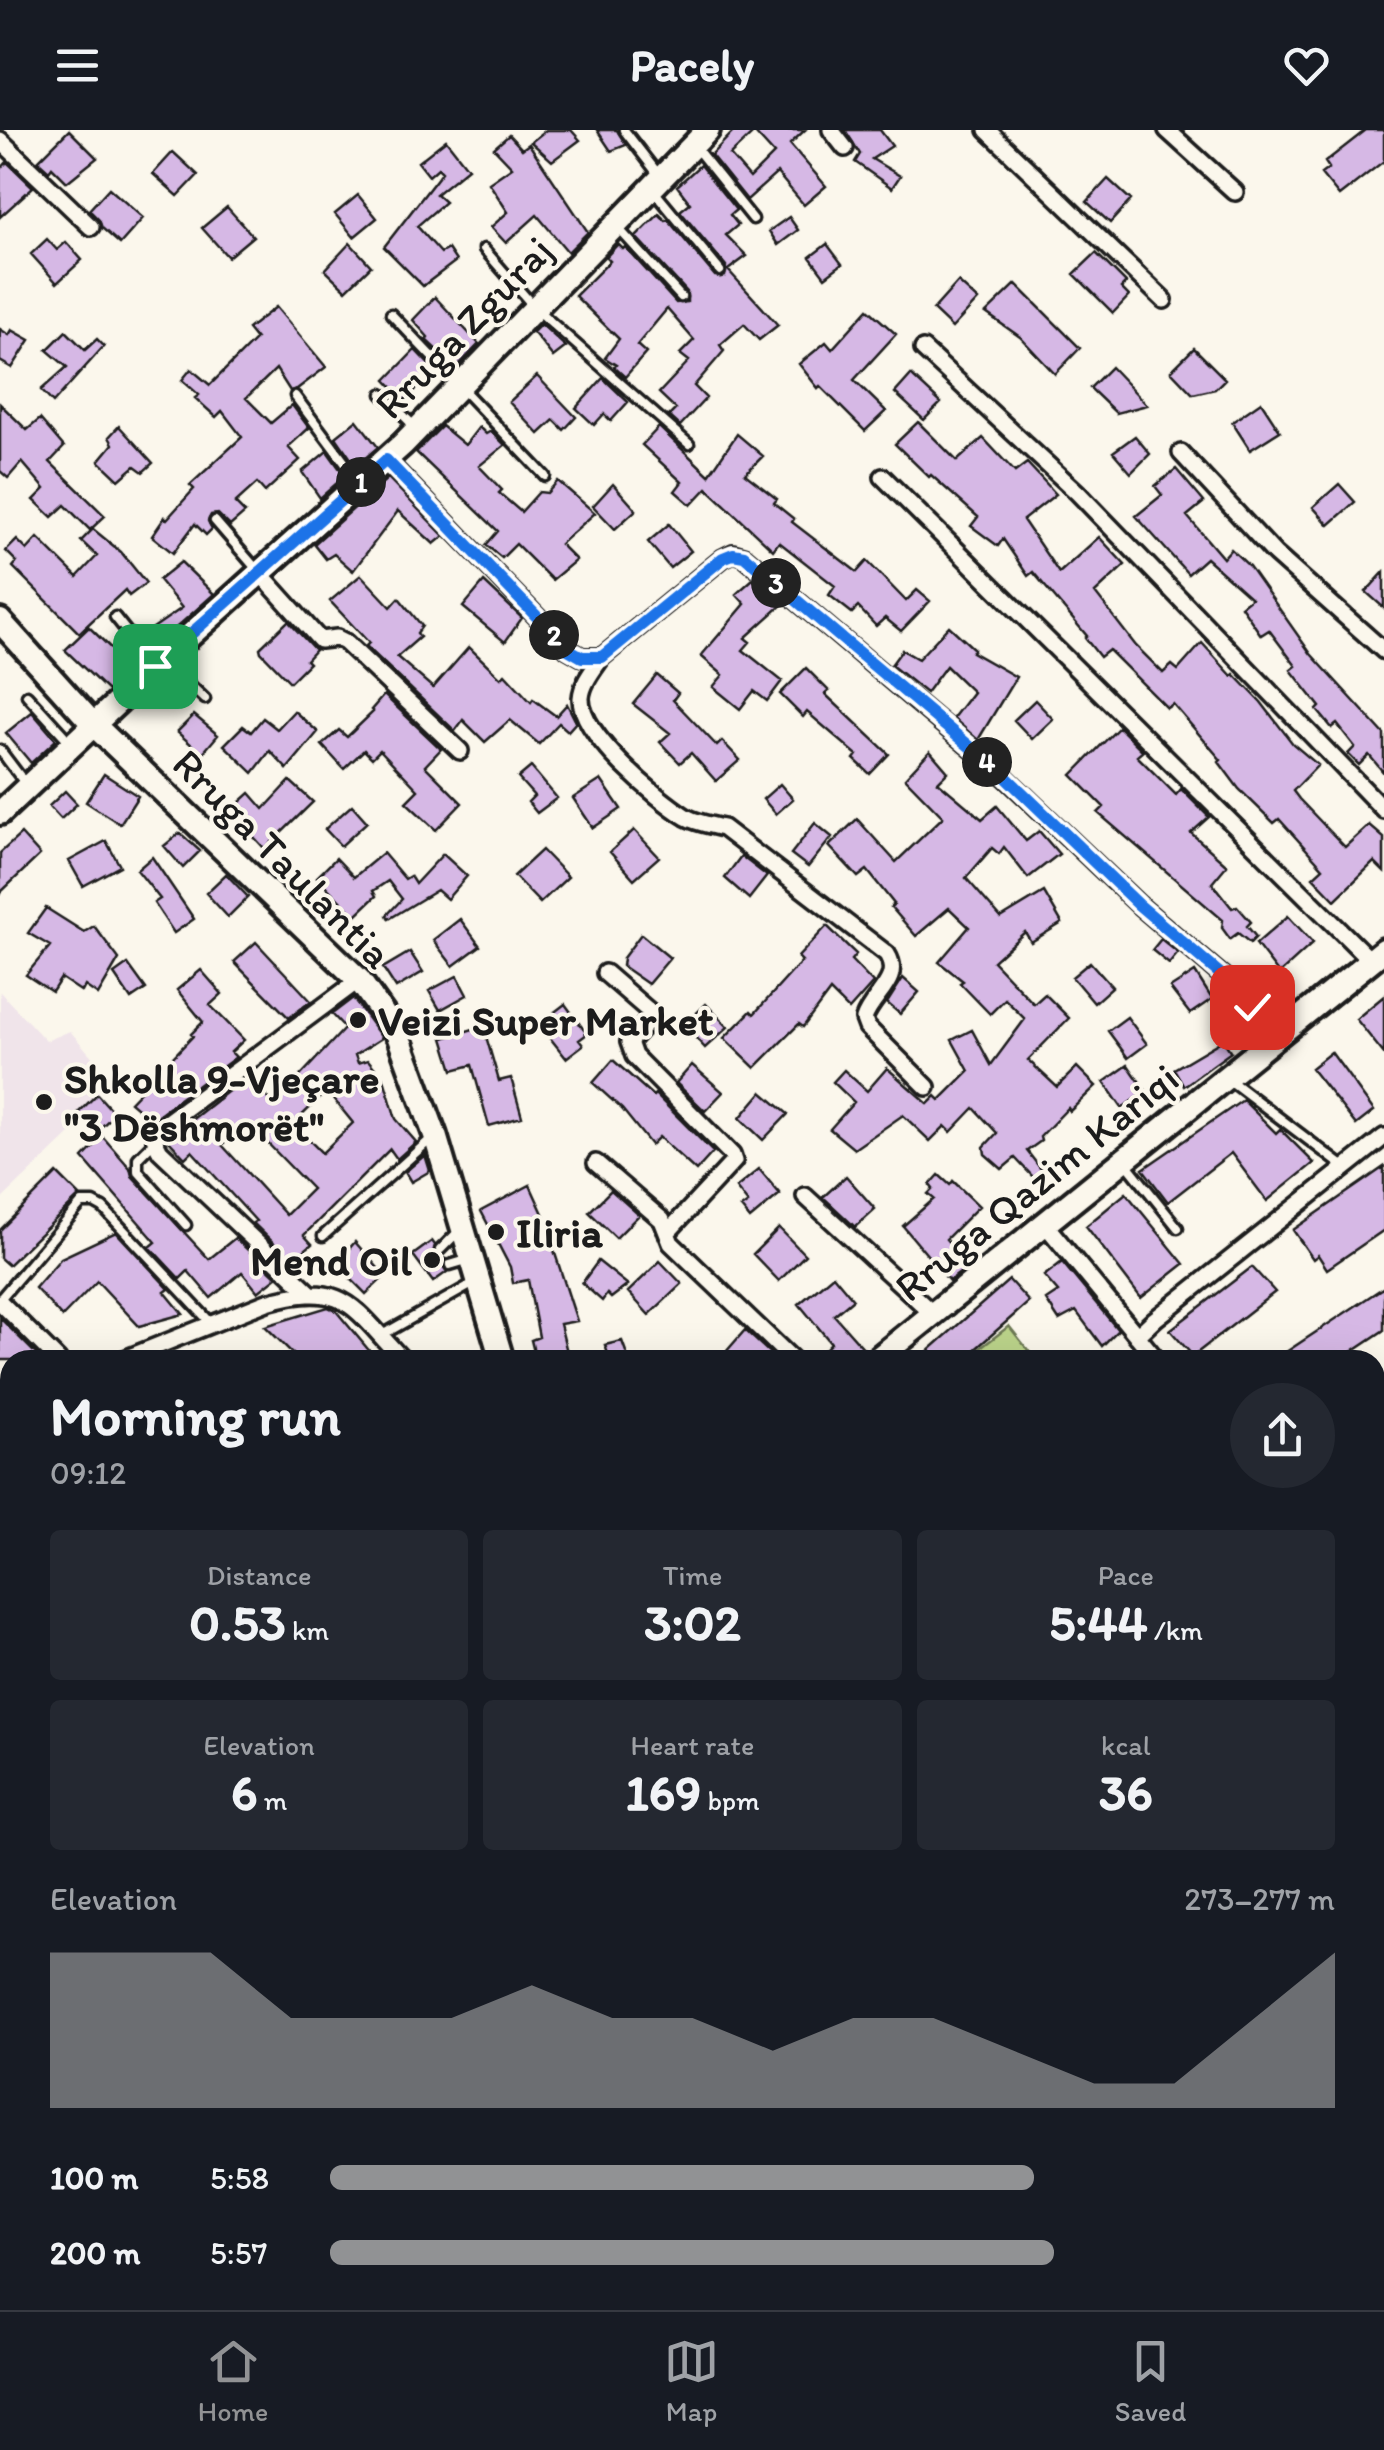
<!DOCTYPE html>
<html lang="en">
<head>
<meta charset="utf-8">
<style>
	:root { --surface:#171b24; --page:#242831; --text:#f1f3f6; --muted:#9ea1a6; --line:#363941; --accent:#919294 }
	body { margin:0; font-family:Itim,sans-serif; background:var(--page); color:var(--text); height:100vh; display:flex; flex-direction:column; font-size:38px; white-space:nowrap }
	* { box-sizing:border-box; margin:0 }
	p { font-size:32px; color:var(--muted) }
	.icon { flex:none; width:55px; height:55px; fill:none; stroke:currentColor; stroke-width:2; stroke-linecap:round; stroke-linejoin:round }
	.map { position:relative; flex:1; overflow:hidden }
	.panel { position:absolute; left:0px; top:1220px; width:1385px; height:960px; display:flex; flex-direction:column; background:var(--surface); border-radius:30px 30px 0 0; box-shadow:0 10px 40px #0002 }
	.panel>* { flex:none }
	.pin { position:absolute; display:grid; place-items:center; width:85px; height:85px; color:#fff; margin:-42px; border-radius:20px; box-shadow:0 5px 15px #0006 }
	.km { position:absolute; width:50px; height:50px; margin:-25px; border-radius:50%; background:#222; color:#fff; font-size:28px; line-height:50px; text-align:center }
	.round { display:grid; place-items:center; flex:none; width:105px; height:105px; border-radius:52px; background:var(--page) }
	.head { display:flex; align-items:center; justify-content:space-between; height:170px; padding:0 50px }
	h1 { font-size:55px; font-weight:700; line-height:75px }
	.stats { display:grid; grid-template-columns:repeat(3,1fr); gap:15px; height:170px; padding:10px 50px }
	.stats div { display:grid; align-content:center; border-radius:10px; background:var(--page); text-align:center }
	.stats b { font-size:50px; font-weight:700 }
	.stats small { font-size:28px; font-weight:400 }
	.stats p { font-size:28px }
	.chart { height:280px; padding:20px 50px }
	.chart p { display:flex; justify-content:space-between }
	.chart svg { width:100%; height:180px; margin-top:10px; fill:var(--accent); opacity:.7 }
	ul { padding:0 50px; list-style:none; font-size:32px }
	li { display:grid; grid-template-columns:160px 120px 1fr; align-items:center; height:75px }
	li i { height:25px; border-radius:12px; background:var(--accent) }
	header { display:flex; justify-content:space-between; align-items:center; height:130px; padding:0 50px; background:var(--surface); font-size:45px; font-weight:700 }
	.dock { display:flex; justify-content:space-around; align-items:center; height:140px; border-top:2px solid var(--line); background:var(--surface); font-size:28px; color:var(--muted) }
	.dock a { display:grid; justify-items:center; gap:5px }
	.dock .current { color:var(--accent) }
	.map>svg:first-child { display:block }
	.built { fill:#f0e4ea }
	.green { fill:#bbd38a; stroke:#6c7853; stroke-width:2.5 }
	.building { fill:#d6b8e5; stroke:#1c1c1c; stroke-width:2.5; fill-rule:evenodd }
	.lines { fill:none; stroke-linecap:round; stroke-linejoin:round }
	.lane-casing { stroke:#1c1c1c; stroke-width:15 }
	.street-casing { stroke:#1c1c1c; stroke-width:22 }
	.secondary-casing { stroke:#1c1c1c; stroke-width:30 }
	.path { stroke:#1c1c1c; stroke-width:4; stroke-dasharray:2.5 8; stroke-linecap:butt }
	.lane { stroke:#fbf7ec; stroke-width:8 }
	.street { stroke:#fbf7ec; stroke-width:15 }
	.secondary { stroke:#fbf7ec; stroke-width:22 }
	.route-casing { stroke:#fff; stroke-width:20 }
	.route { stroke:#1a73e8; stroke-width:12 }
	.poi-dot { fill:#1c1c1c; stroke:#fbf7ec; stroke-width:4 }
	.labels { text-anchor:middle; stroke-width:8; stroke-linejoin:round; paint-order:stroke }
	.street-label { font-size:42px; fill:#1c1c1c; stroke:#fbf7ec }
	.poi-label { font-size:42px; font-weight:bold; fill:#1c1c1c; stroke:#fbf7ec; text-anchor:start }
</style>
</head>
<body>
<header><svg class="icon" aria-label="menu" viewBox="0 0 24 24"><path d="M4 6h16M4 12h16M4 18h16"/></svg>Pacely<svg class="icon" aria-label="heart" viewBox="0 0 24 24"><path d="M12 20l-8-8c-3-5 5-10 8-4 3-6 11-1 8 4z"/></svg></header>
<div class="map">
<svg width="1384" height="2180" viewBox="0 0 1384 2180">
	<rect width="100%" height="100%" fill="#fbf7ec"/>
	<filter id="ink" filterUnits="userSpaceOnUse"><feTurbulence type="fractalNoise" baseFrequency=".01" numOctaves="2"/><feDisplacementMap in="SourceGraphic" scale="20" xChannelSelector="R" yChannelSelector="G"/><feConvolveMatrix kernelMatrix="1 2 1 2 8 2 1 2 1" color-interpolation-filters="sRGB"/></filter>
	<g filter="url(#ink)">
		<path class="built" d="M0 862 46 911 70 901 112 950 65 995 72 1002 0 1071Z"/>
		<path class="green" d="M1009 1196 1036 1230H965Z
			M1384 1265V2180H1336L1326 2170H1375V1272Z"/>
		<path class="building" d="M69 0 97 28 67 52 52 37 49 41 38 31Z
			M546 0H571L580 10 552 31 531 12Z
			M597 0H617L626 15 611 21Z
			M735 0H805L790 14 826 56 804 75 777 43 747 70 711 25ZM754 2 774 24 750 48 730 25Z
			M845 0H880L892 16 872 29 900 46 892 58 855 32 860 24Z
			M1366 0H1384V31L1339 66 1321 44 1329 38 1325 32Z
			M509 5 522 19 529 14 588 102 568 122 537 85 506 113 491 97 508 82 489 53 512 37 494 18Z
			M446 10 468 38 436 64 445 72 417 96 441 123 448 119 456 131 423 156 384 117 442 42 438 38 429 46 418 32Z
			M173 22 198 45 178 66 153 44Z
			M7 32 33 57 0 87V40Z
			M700 35 736 80 730 85 738 95 726 105 747 126 728 140 778 195 759 210 744 194 720 215 724 221 694 256 706 268 680 296 669 286 676 279 659 263 689 231 680 224 694 210 667 179 637 215 646 223 625 247 614 237 616 235 605 228 619 209 575 166 610 131 606 127 618 114 623 119 625 117 676 173 687 172V162L636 107 659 84 666 91 668 90 715 146H725L726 136 680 81 690 73 677 56Z
			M1108 49 1131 70 1110 93 1087 72Z
			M109 58 143 88 120 114 102 98 99 90 89 80Z
			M358 65 377 88 354 107 335 84Z
			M227 77 253 106 228 127 202 98Z
			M789 87 798 100 778 115 769 101Z
			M47 109 57 120 66 112 82 130 57 153 31 124Z
			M350 113 371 136 346 160 325 140Z
			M827 114 842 134 825 147 810 127Z
			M1096 123 1126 153 1121 158 1129 166 1113 183 1074 144Z
			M958 152 978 170 952 198 933 180Z
			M1016 154 1080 218 1055 244 1020 207 986 183Z
			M435 167 479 214 456 238 426 210 428 207 413 190Z
			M276 177 326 237 297 259 290 261 276 239 246 268 271 293 292 275 309 298 288 317 300 330 265 362 257 353 235 373 245 383 230 396 218 384 211 385 208 391 212 399 206 405 195 394 173 423 152 406 165 387 167 389 194 359 190 355 242 307 222 281 216 287 195 268 199 265 182 250 191 239 210 255 256 209 248 199Z
			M868 179 896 204 854 250 886 281 865 301 820 256 818 258 799 234 826 212 832 219Z
			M541 194 566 217 553 227 533 202Z
			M0 199 9 205 12 200 30 210 12 238 0 231Z
			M66 201 85 220 97 209 104 216 53 273 41 260 67 237 47 220Z
			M1194 218 1225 249 1215 259 1193 264 1171 241Z
			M415 220 435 241 405 270 386 250Z
			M1111 237 1147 275 1116 283 1090 258Z
			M911 245 941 273 924 290 895 263Z
			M537 246 576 287 564 300 554 290 539 304 509 272Z
			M603 248 628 272 611 291 604 284 594 295 576 278Z
			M1261 272 1280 301 1250 320 1232 292Z
			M0 274 27 300 40 289 64 317 50 332 105 386 90 400 65 375 52 387 34 370 45 359 22 332 8 348 0 341Z
			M357 290 378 317 356 336 336 307Z
			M918 292 957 331 983 308 1015 342 1027 333 1056 364 1023 390 1059 443 1099 407 1125 435 1095 463 1136 516 1163 543 1172 535 1178 540 1202 513 1232 546 1234 544 1261 572 1293 614 1318 635 1293 661 1299 669 1345 717 1369 695 1384 708V742L1374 732 1335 770 1313 747 1323 738 1279 689 1274 693 1239 659 1219 632 1221 630 1173 574 1167 578 1109 520 1100 527 1085 508 1087 506 1033 442 1028 446 1003 409 998 416 971 396 978 387 931 345 929 347 895 314Z
			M119 296 153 333 143 342 135 336 119 350 99 331 113 314 109 307Z
			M442 296 465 315 479 297 486 304 491 301 505 315 479 336 502 360 499 363 521 382 539 362 547 363 558 351 595 383 560 414 576 430 552 450 516 414 502 428 486 415 498 401 416 322Z
			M659 297 709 345 737 304 763 326 745 344 777 369 774 373 794 389 792 392 857 442 867 431 906 471 917 460 930 471 901 501 885 488 876 496 858 477 852 483 829 465 835 456 779 412 773 420 707 358 691 375 675 361 682 352 642 315Z
			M1135 306 1150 324 1131 343 1113 322Z
			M327 321 345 346 320 368 302 342Z
			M1176 339 1204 372 1187 386 1223 428 1231 419 1249 436 1311 524 1384 604V643L1369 625 1359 635 1348 624 1355 617 1337 594 1332 598 1317 580 1320 577 1291 540 1296 536 1269 500 1261 505 1241 476 1251 468 1206 428 1188 444 1136 386 1162 365 1155 356Z
			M388 348 444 406 434 414 398 381 353 441 334 424 326 429 314 414Z
			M613 354 636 380 615 399 593 376Z
			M1339 354 1355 372 1329 395 1313 377Z
			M669 394 691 421 670 438 648 412Z
			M93 399 121 422 146 453 129 466 125 460 79 503 13 437 17 432 6 421 17 410 27 420 38 408 77 447 97 426 81 411Z
			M181 432 214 464 151 520 140 507 182 478 159 450Z
			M1384 442V478L1366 462Z
			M361 445 391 477 399 468 422 496 417 503 420 507 397 527 433 558 469 517 501 548 505 544 531 572 533 569 556 586 567 574 576 592 568 601 559 593 539 614 510 590 485 612 463 590 455 601 366 516 369 513 330 471Z
			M753 449 783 474 745 508 750 512 743 520 782 551 767 571 754 561 740 579 713 557 723 545 701 526 745 474 736 464Z
			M484 452 522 488 505 512 463 477Z
			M288 491 315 520 306 530 309 533 290 552 261 522 260 518Z
			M949 496 974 519 972 522 1016 547 978 610 953 588 973 562 946 536 926 563 891 535 902 520 918 529Z
			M89 497 122 529 112 544 118 551 108 561 65 520Z
			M806 538 829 561 825 564 889 624 870 644 854 629 857 625 807 582 803 587 780 564Z
			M657 545 678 563 673 570 717 616 722 611 740 630 716 651 691 623 680 633 660 612 670 603 633 574Z
			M384 565 441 619 425 636 462 673 436 700 406 672 418 660 380 620 372 628 364 620 344 639 322 615 339 600 347 607 373 582 371 580Z
			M1035 570 1053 589 1032 609 1014 590Z
			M294 581 318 602 287 639 270 621 253 643 224 615 243 596 251 602 263 588 277 599Z
			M32 582 56 610 31 633 6 603Z
			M194 585 218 605 202 624 177 602Z
			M1119 597 1143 621 1137 626 1176 665 1181 659 1209 687 1191 703 1227 735 1212 753 1232 778 1237 776 1251 792 1247 796 1256 807 1250 813 1238 803 1230 809 1222 798 1223 790 1098 683 1104 677 1072 645Z
			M930 621 948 642 938 652 982 689 997 676 1026 711 1039 701 1059 724 1028 748 1004 717 999 724 992 718 966 748 1001 788 1044 762 1062 793 1031 812 1025 802 993 831 1034 874 1045 864 1069 888 1028 930 1057 957 1077 937 1096 956 1070 981 1068 978 1040 1007 1041 1011 1027 1021 1044 1043 1036 1050 1015 1028 1002 1039 985 1024 984 1017 997 1003 974 978 951 1002 945 996 930 1011 903 985 854 1019 830 999 854 972 833 952 844 940 867 961 887 938 928 974 936 966 940 970 969 941 952 910 972 900 991 935 1025 889 1005 869 990 884 960 853 963 851 939 832 969 797 949 778 916 806 891 777 894 774 867 740 858 747 829 716 857 689 896 732 943 687 905 648Z
			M531 637 557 668 537 683 528 672 534 666 518 648Z
			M104 644 138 666 120 694 86 672Z
			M601 650 621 679 593 698 573 668Z
			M290 651 313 672 265 719 230 681 250 663 264 679Z
			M780 654 793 669 776 684 763 669Z
			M65 661 77 674 61 689 49 676Z
			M352 675 367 692 341 716 325 699Z
			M815 693 832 707 808 737 791 724Z
			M634 700 659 727 634 749 610 722Z
			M180 703 200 721 183 738 164 716Z
			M21 704 40 725 0 763V723Z
			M106 711 120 736 83 756 69 731Z
			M542 720 568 747 540 773 514 746Z
			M383 723 405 749 410 746 415 754 443 724 467 746 447 769 437 760 389 789 387 785 402 769 388 751 373 761 376 766 355 786 317 747 336 728 354 747Z
			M741 726 767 746 749 769 725 748Z
			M152 727 194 789 174 803 154 773 160 769 137 740Z
			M226 744 248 767 228 787 206 763Z
			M46 778 84 802 94 796 119 829 98 865 85 856 82 862 61 848 52 862 26 845 50 816 28 803Z
			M1288 786 1313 813 1279 844 1256 814Z
			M460 789 480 816 453 836 433 810Z
			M827 796 856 824 851 830 873 853 849 880 830 861 803 897 799 894 755 938 724 908 751 881 754 884 802 831 798 827Z
			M641 804 670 828 648 854 622 836 623 828Z
			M1161 809 1178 823 1169 834 1152 820Z
			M256 812 311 871 289 888 234 832Z
			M410 822 423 842 396 858 383 838Z
			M1090 832 1112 857 1094 873 1072 847Z
			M128 834 146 859 131 869 114 844Z
			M201 840 222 864 210 875 244 910 231 922 236 927 151 990 130 972 193 906 191 904 203 892 177 860Z
			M1195 842 1212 869 1190 884 1170 858Z
			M457 846 467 865 440 880 429 861Z
			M903 848 919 862 900 884 887 873Z
			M1384 866V924L1356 889Z
			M353 868 382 908 355 925 358 933 368 930 384 949 396 989 416 1012 397 1029 390 1019 304 1105 312 1114 292 1131 253 1093 256 1091 192 1021 185 1028 167 1009 249 945 273 975 345 898 332 884ZM327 961 353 993 322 1023 293 994ZM249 994 312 1059 286 1085 222 1015Z
			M565 874 587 904 579 910 583 915 566 928 539 894Z
			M706 874 728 897 705 918 684 895Z
			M1127 887 1147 914 1128 928 1108 901Z
			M483 896 499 951 511 948 522 987 489 996 472 935 453 940 443 908Z
			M1223 910 1231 922 1184 956 1174 939Z
			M1331 922 1374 981 1356 995 1311 938Z
			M613 930 653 966 655 964 713 1022 696 1041 659 1007 651 1015 622 979 593 953Z
			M692 935 723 962 705 981 676 953Z
			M1128 935 1146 961 1122 978 1104 952Z
			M762 962 788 984 763 1010 740 988Z
			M97 964 115 984 96 1002 78 983Z
			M1243 970 1276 1003 1280 999 1314 1033 1267 1071 1231 1023 1168 1072 1143 1039Z
			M103 1007 130 1038 132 1046 209 1129 235 1108 277 1147 258 1162 242 1142 211 1168 188 1141 180 1149 150 1117 156 1112 83 1028Z
			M425 1025 430 1041 411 1052 405 1042Z
			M1384 1037V1100L1327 1139 1318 1125 1313 1129 1293 1100Z
			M759 1039 780 1064 750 1089 741 1078 748 1073 736 1058Z
			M57 1043 80 1066 8 1135 0 1128V1100Z
			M939 1045 950 1055 953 1051 979 1076 946 1109 969 1136 949 1151 903 1096 934 1069 928 1064 933 1059 930 1055Z
			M846 1046 875 1079 855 1097 823 1067Z
			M530 1055 555 1110 551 1111 577 1191 560 1194 569 1230H536L531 1210 539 1207 528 1150 513 1153 510 1137 481 1081Z
			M611 1060 639 1085 616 1108 589 1082Z
			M1126 1063 1184 1134 1141 1168 1086 1096Z
			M779 1098 805 1125 779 1151 753 1124Z
			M116 1102 169 1159 165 1162 183 1184 139 1196 97 1151 62 1187 35 1158 61 1128Z
			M432 1111 435 1115 434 1125 446 1129 443 1136 447 1142 433 1152 413 1125Z
			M355 1112 385 1146 366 1164 336 1134Z
			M598 1131 628 1155 611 1168 607 1164 602 1171 582 1153Z
			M660 1131 682 1154 649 1185 628 1162Z
			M1062 1132 1118 1200 1102 1216 1076 1181 1059 1190 1046 1170 1058 1162 1044 1146Z
			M1252 1137 1275 1162 1193 1226 1170 1200Z
			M833 1145 853 1169 834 1185 865 1220 854 1230H833L824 1220 831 1213 799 1174Z
			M1009 1150 1029 1172 963 1230H918Z
			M1384 1157V1200L1339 1230H1274Z
			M328 1177 336 1181 377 1230H299L265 1196Z
			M0 1188 42 1230H0Z
			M745 1200 775 1228 777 1230H719Z
			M622 1211 629 1230H610L605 1215Z"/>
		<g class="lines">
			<g class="lane-casing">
				<path id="lane" d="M624 0 658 44
					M696 18 753 89
					M654 61 720 141
					M618 98 681 167
					M484 119 535 178 689 314
					M391 184 545 346
					M382 264 414 296
					M295 266 357 349
					M215 391 259 442
					M115 487 152 533
					M166 532 205 569
					M27 565 69 611
					M0 620 25 653
					M1228 949 1344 1037
					M155 1011 138 1028V1041L186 1095
					M1126 1033 1178 1098
					M323 1106 432 1008
					M440 1120 459 1101
					M450 1135 470 1129
					M0 1169 82 1073H94L103 1078 212 1194
					M382 1205 474 1153
					M0 1577 10 1566"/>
			</g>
			<g class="street-casing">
				<path id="street" d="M831 0 845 18
					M987 0 1164 170
					M1167 0 1235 62
					M0 10 91 97
					M923 219 1078 363 1384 680
					M1181 323 1275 424 1384 521
					M386 330 568 519 582 527H602L723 428 733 423 744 426 1005 647 1139 775 1226 849 1274 907
					M883 347 1371 831
					M259 442 320 510 337 508 345 512 460 621
					M602 527C594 539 582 553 581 568 580 604 657 669 686 687 697 693 711 695 723 698L887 824C903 850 872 865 864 889L867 897 927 957
					M605 843 649 881 650 889 629 912 634 926 732 1025 734 1031 667 1103
					M596 1033 662 1090 671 1113 793 1230
					M805 1066 933 1184
					M1044 1093 1157 1230
					M311 1164 160 1021 155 1011V1001L359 850
					M0 1172 58 1230
					M1137 1206 1155 1189 1384 1007
					M122 1230 267 1172C346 1149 353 1178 403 1230
					M0 1478 10 1430
					M0 1855 10 1866
					M381 2170 390 2180
					M878 2170 886 2180
					M958 2170 967 2180
					M190 2180 201 2170
					M351 2180 362 2170
					M712 2180 723 2170
					M1209 2180 1221 2170"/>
			</g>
			<g class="secondary-casing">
				<path id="secondary" d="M0 491 93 594 359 850 398 905 435 1005 502 1230
					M0 683 155 537 403 314 708 0
					M876 1230 1384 820
					M0 1594 10 1603
					M0 1986 10 1977
					M586 2170 597 2180
					M1314 2170 1324 2180"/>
			</g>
			<path class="path" d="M1375 1383 1384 1376
				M1375 1463 1384 1455
				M1375 1535 1384 1546
				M1375 1610 1384 1597
				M1375 1697 1384 1690
				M1375 1911 1384 1903
				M1375 1932H1384
				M1375 2038 1384 2030"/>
			<use href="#lane" class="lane"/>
			<use href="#street" class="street"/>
			<use href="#secondary" class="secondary"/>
		</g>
	</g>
	<g class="lines" filter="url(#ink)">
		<g class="route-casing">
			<path id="route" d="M155 536 386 330 568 519 582 527H602L723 428 733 424 744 426 1006 647 1139 775 1226 849 1252 877"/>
		</g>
		<use href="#route" class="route"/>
	</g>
	<g class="poi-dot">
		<circle cx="358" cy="890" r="10"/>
		<circle cx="44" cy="972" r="10"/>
		<circle cx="496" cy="1102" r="10"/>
		<circle cx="432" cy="1130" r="10"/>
	</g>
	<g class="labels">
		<g class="street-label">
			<text transform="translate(463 197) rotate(-46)" y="15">Rruga Zguraj</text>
			<text transform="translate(283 728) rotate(45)" y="15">Rruga Taulantia</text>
			<text transform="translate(1036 1052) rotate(-39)" y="15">Rruga Qazim Kariqi</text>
		</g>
		<g class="poi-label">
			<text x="378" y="905">Veizi Super Market</text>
			<text x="64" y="963">Shkolla 9-Vjeçare<tspan x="64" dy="48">"3 Dëshmorët"</tspan></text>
			<text x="516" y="1117">Iliria</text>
			<text x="412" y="1145" text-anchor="end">Mend Oil</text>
		</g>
	</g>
</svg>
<div class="pin" style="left:155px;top:536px;background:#1e9e55"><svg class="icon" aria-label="arrive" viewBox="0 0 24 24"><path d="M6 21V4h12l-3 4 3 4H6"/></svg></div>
<div class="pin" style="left:1252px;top:877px;background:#d93025"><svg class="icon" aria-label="check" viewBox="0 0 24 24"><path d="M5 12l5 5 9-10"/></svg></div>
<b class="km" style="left:361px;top:352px">1</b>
<b class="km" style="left:554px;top:505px">2</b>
<b class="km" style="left:776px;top:453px">3</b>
<b class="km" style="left:987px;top:632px">4</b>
<section class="panel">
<div class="head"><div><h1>Morning run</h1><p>09:12</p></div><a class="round"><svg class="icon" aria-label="share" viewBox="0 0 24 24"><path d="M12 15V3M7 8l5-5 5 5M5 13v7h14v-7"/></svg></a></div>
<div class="stats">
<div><p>Distance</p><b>0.53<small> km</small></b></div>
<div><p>Time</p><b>3:02</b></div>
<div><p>Pace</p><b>5:44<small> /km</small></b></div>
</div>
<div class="stats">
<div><p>Elevation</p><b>6<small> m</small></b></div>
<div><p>Heart rate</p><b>169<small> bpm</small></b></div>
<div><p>kcal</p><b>36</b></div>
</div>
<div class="chart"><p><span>Elevation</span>273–277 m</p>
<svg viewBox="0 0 160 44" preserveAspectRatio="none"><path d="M0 44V6L10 6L20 6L30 22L40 22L50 22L60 14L70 22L80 22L90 30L100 22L110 22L120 30L130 38L140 38L150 22L160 6V44z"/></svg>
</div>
<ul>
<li><b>100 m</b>5:58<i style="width:70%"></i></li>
<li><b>200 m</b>5:57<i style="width:72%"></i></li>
</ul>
</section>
</div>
<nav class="dock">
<a class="current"><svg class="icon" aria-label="home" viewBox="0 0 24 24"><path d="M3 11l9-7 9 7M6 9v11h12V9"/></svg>Home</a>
<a><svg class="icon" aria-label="map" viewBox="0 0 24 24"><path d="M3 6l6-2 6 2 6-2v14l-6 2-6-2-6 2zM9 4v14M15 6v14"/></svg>Map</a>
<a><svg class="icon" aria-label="saved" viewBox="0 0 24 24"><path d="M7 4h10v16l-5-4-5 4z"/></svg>Saved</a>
</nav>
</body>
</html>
